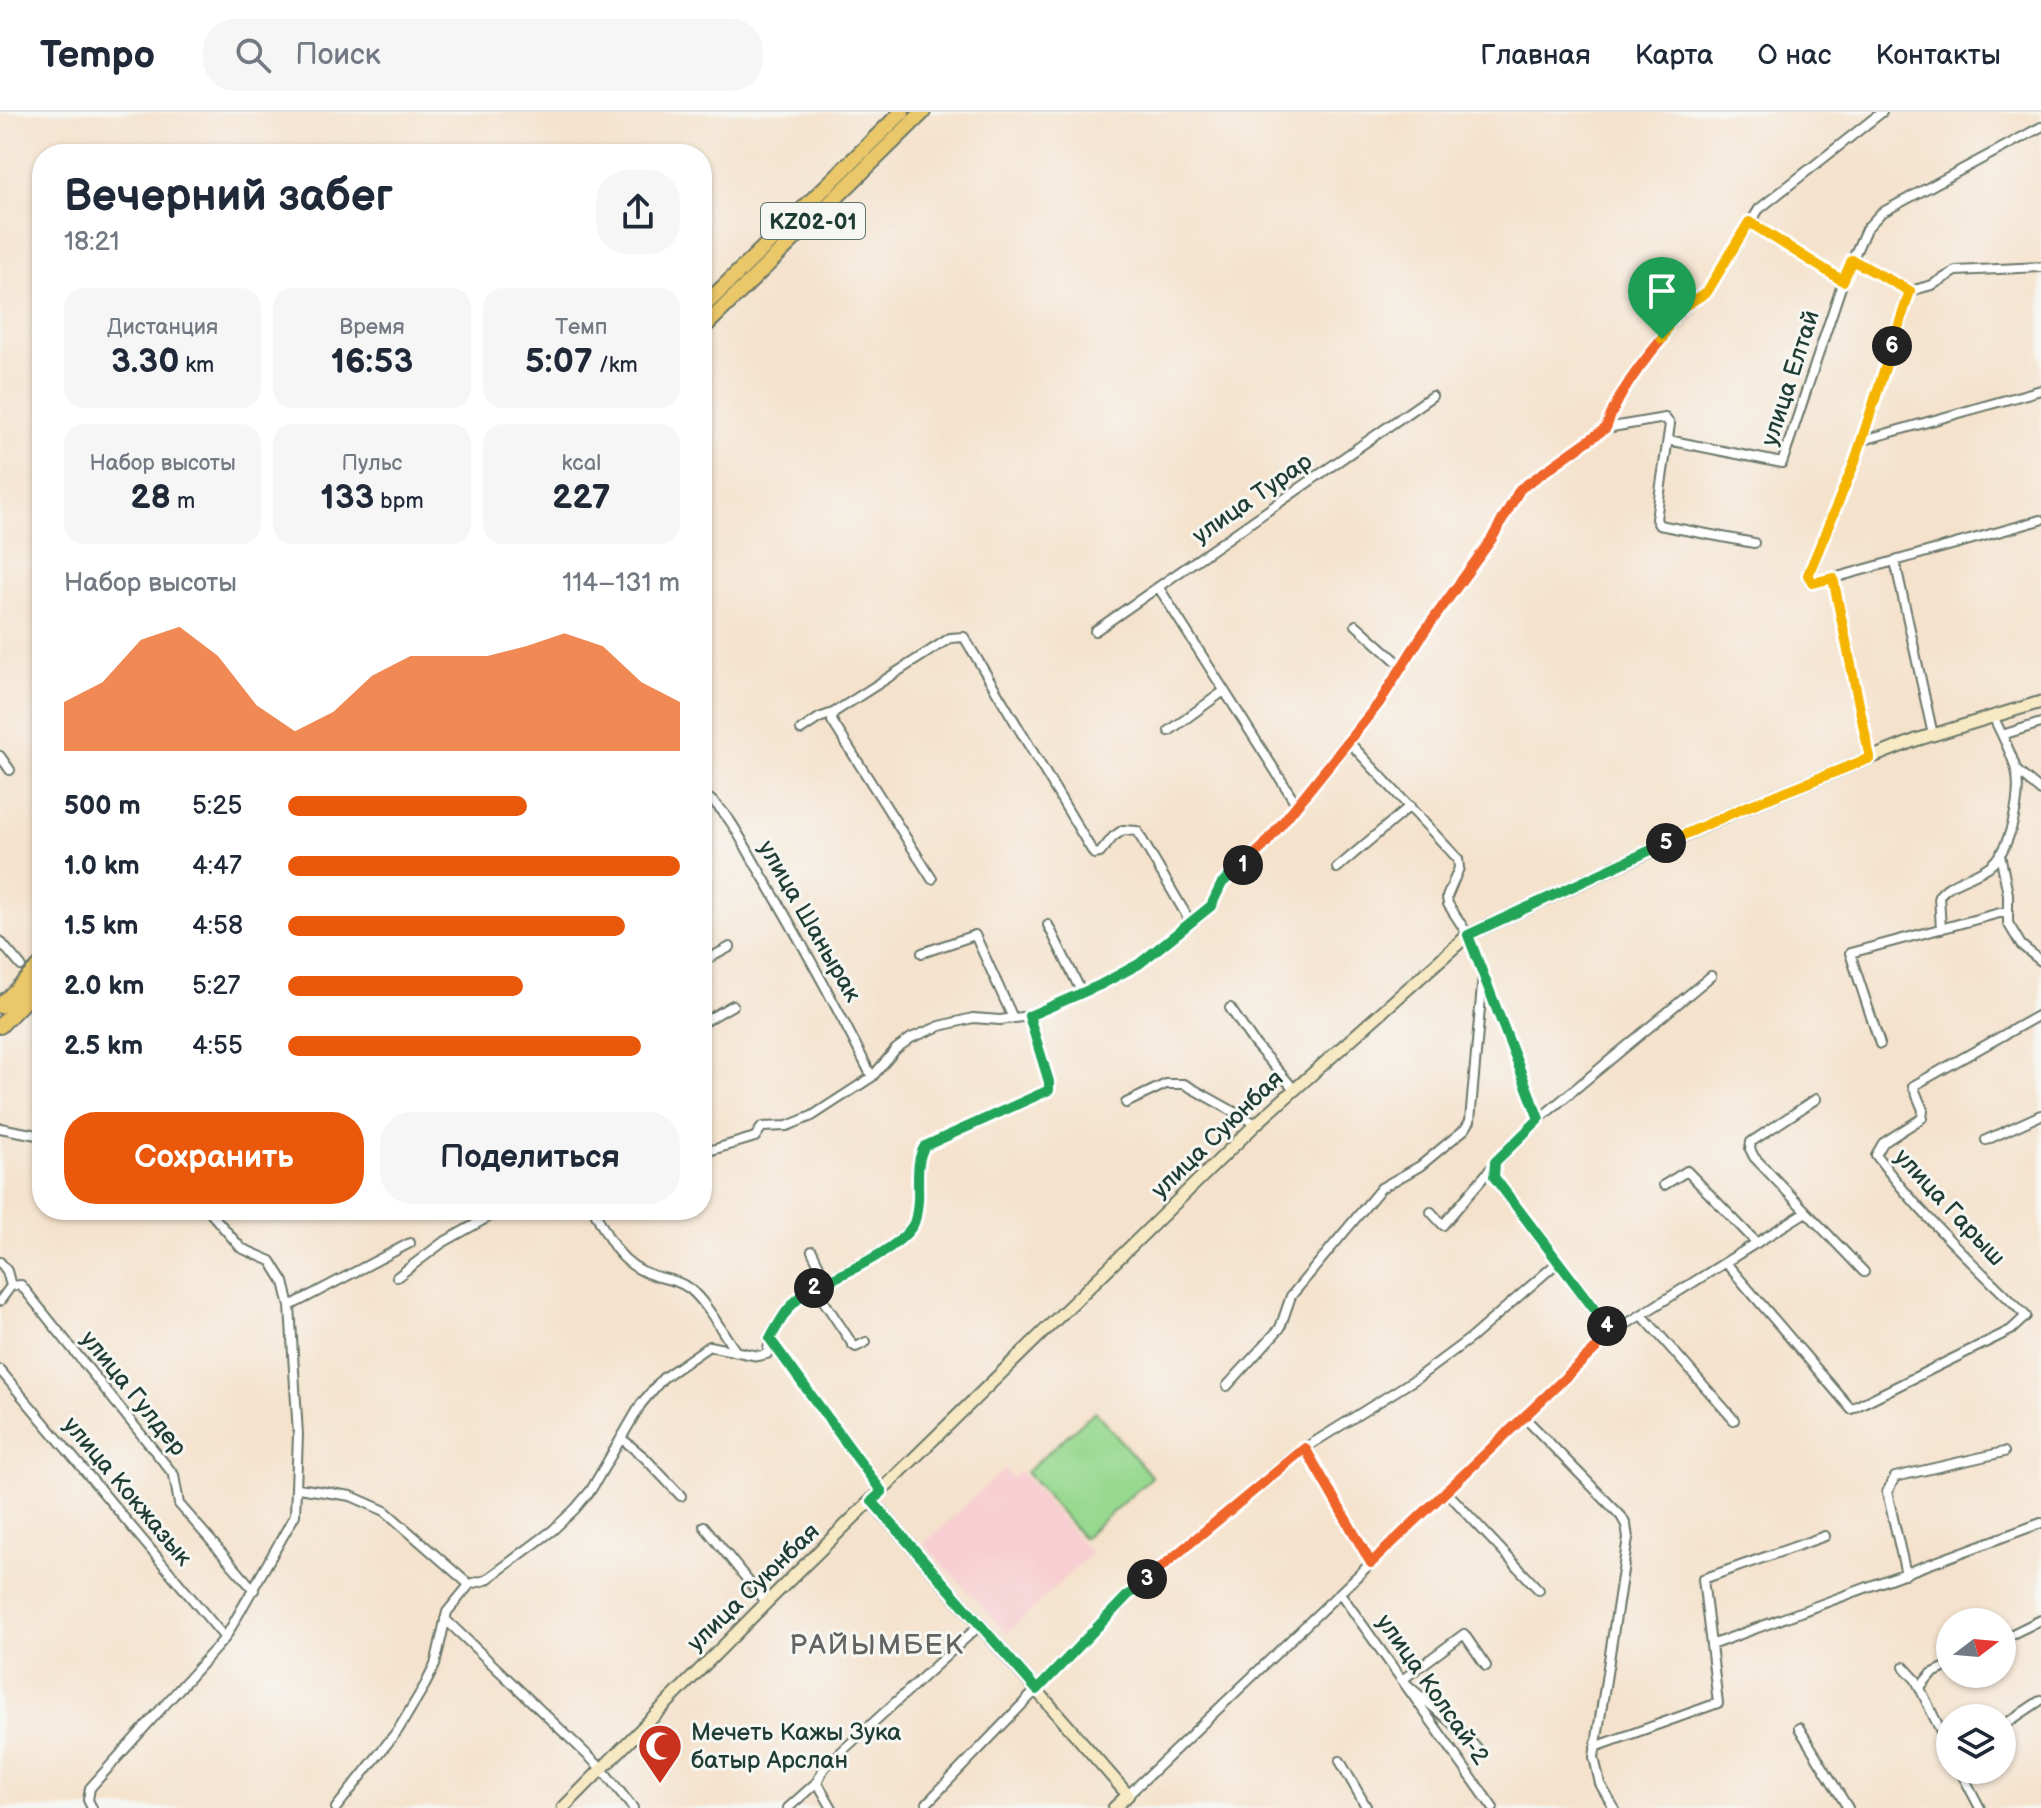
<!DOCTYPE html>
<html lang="ru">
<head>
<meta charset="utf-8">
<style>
	:root { --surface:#fff; --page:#f6f6f7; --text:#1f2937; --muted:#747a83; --line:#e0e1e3; --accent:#ea580c }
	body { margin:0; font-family:"Balsamiq Sans",sans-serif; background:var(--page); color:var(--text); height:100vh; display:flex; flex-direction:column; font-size:30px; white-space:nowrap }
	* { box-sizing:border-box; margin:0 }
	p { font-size:26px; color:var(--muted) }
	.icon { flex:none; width:44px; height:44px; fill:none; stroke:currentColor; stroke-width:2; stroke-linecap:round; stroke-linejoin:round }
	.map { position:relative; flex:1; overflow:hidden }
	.sheet { position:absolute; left:32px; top:32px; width:680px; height:1076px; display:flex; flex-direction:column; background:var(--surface); border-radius:32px; box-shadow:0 2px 6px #0004 }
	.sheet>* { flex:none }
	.needle { width:52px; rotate:74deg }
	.controls { position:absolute; left:1936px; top:1496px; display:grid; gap:16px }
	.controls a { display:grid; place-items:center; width:80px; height:80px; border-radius:50%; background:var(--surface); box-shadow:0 2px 6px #0004; font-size:40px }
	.pin { position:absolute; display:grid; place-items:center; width:68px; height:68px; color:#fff; margin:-82px -34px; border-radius:50% 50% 50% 0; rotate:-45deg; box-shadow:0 0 8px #0007 }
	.pin .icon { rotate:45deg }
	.km { position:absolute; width:40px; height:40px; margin:-20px; border-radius:50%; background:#222; color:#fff; font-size:22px; line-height:40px; text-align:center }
	.round { display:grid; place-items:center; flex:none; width:84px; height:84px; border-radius:32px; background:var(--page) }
	.summary { display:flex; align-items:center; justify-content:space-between; height:136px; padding:0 32px }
	h1 { font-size:44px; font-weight:800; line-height:60px }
	.figures { display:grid; grid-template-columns:repeat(3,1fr); gap:12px; height:136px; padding:8px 32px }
	.figures div { display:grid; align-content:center; border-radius:20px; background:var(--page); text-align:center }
	.figures b { font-size:34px; font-weight:800 }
	.figures small { font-size:22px; font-weight:400 }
	.figures p { font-size:22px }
	.chart { height:224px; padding:16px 32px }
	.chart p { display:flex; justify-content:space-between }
	.chart svg { width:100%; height:144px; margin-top:8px; fill:var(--accent); opacity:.7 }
	.primary-button { display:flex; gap:16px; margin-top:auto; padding:16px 32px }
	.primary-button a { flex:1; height:92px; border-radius:32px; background:var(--accent); color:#fff; font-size:32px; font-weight:800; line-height:92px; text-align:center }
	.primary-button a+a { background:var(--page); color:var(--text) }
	ul { padding:0 32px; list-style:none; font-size:26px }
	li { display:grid; grid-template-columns:128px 96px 1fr; align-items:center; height:60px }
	li i { height:20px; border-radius:10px; background:var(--accent) }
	header { display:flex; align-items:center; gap:48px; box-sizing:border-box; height:112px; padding:0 40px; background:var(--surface); border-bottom:2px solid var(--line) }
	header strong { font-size:38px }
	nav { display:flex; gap:44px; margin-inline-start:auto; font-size:28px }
	.search { width:560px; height:72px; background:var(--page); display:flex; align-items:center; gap:20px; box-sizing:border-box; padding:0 28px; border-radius:32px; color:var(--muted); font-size:30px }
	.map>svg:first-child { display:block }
	.built { fill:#f7cfd2 }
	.green { fill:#98d990; stroke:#5c8b62; stroke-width:2 }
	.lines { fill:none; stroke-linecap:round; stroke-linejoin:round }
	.street-casing { stroke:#6a7769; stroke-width:12 }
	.secondary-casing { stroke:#6a7769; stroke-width:15 }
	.highway-casing { stroke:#6a7769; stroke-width:18 }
	.street { stroke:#fff; stroke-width:8 }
	.secondary { stroke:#f7e9c3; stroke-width:11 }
	.highway { stroke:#eac769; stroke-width:14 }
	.split-1-casing { stroke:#fff; stroke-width:16 }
	.split-2-casing { stroke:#fff; stroke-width:16 }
	.split-3-casing { stroke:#fff; stroke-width:16 }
	.split-4-casing { stroke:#fff; stroke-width:16 }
	.split-5-casing { stroke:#fff; stroke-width:16 }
	.split-6-casing { stroke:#fff; stroke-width:16 }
	.split-7-casing { stroke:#fff; stroke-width:16 }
	.split-1 { stroke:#f0652b; stroke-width:10 }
	.split-2 { stroke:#22a559; stroke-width:10 }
	.split-3 { stroke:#22a559; stroke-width:10 }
	.split-4 { stroke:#f0652b; stroke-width:10 }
	.split-5 { stroke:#22a559; stroke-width:10 }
	.split-6 { stroke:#f5b400; stroke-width:10 }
	.split-7 { stroke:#f5b400; stroke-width:10 }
	.labels { text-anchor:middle; stroke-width:6; stroke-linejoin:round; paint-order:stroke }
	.shield { fill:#f6f6f2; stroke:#60746d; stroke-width:2 }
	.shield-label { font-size:22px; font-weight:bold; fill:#1f3d34 }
	.street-label { font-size:24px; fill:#1f3d34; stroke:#f6f6f2 }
	.poi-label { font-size:24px; fill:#1f3d34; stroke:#f6f6f2; text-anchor:start }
	.quarter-label { font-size:28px; letter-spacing:2px; fill:#626463; stroke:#f6f6f2 }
</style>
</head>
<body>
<header>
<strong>Tempo</strong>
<div class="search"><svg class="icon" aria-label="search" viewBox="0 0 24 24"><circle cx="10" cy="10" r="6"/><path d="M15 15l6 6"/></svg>Поиск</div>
<nav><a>Главная</a><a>Карта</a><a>О нас</a><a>Контакты</a></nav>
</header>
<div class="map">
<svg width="2041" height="1696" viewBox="0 0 2041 1696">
	<rect width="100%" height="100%" fill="#f6f6f2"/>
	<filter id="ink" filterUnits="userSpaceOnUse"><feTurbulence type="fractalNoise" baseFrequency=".0125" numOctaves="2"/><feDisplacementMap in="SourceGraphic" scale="16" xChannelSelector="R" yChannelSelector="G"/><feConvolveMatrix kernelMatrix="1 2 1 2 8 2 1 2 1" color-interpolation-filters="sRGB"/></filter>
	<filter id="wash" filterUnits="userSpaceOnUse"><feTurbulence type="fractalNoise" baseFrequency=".006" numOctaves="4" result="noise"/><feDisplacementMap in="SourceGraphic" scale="32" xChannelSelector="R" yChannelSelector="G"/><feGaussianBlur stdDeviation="1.8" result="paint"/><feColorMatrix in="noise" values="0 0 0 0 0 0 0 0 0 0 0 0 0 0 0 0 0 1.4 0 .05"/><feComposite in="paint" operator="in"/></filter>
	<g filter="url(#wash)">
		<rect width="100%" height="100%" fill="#f5e2cc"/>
		<path class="built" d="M1004 1357 1013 1366 1020 1359 1091 1441 1007 1522 924 1432Z"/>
		<path class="green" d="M1095 1299 1152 1365 1083 1426 1026 1360Z"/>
	</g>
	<g filter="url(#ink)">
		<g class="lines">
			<g class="street-casing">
				<path id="street" d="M1749 110 1843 169
					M1852 148 1910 179 1932 173 1956 159 2041 155
					M1910 179 1854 352 1809 459V467L1816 471 2041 408
					M1606 316 1665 306 1670 312 1656 407 1659 413 1754 431
					M1668 328 1782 351 1843 169 1866 117 1881 101 2041 15
					M1860 329 2041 278
					M1895 449 1933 623
					M1833 466 1870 646
					M1159 476 1297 693
					M1356 513 1402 554
					M1095 519 1432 284
					M1993 604 2002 623 2041 611
					M801 618 819 606 833 601
					M1169 619 1224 579
					M1348 629 1458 747 1459 756 1447 785 1448 792 1468 823 1539 1007
					M0 644 10 658
					M2017 659 2041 679
					M702 682C728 696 742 730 757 755 798 823 836 893 872 965
					M2000 742 2008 782V811L2021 833 2041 849
					M1337 756 1410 694
					M932 767 832 609 833 601 950 526 964 525 1094 742 1100 741 1113 725 1123 718 1137 719 1191 811
					M1048 813 1082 881
					M1941 817 1939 784C1952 767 1976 766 1992 752 2011 735 2022 683 2016 658 2013 646 2007 634 2002 623
					M0 829 21 854
					M922 841 975 823 1013 906
					M702 850 730 835
					M1230 896 1254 931 1294 977
					M702 911 733 893
					M1880 932 1850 841 2007 799
					M1816 987 1751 1030 1750 1037 1754 1045 1864 1160
					M1126 991 1166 972H1184L1256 1012
					M0 1016 42 1024
					M1986 1028 2041 1003
					M702 1041 755 1025 762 1015 787 1014 812 1004 872 965 896 937 911 926 940 914 973 906 1000 908 1029 904 1100 873 1139 852 1202 803 1211 794 1222 771 1263 735 1379 591 1424 520 1491 428 1520 377 1606 316 1611 301 1644 248 1662 227 1672 205 1678 198 1707 180 1759 97 1882 0
					M1664 1073 1687 1059 1757 1131
					M594 1098C608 1127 621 1154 655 1164 667 1167 680 1169 690 1177 708 1192 721 1219 735 1238
					M1431 1100 1443 1113 1493 1054
					M812 1139 827 1170
					M0 1150 7 1159 11 1174
					M1726 1151 1851 1297 2011 1218 2026 1204C1974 1152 1919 1102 1876 1043L1883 1031 1922 1006 1923 998 1913 974 2041 902
					M397 1165 442 1131 501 1098
					M815 1176 853 1233 856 1235 866 1230
					M0 1189 11 1174 21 1173 174 1363 179 1392 254 1478
					M290 1194 410 1131
					M1642 1203 1734 1308
					M1612 1221 1497 1070 1493 1054 1539 1007 1711 864
					M770 1227 882 1380
					M0 1258 225 1526
					M1227 1274 1280 1216 1291 1184 1381 1076 1420 1054 1465 1017 1470 1009 1483 863
					M1524 1305 1621 1404 1626 1413 1628 1426 1594 1645 1600 1672 1614 1696
					M621 1326 644 1345 681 1384
					M1305 1336 1371 1451
					M298 1376 351 1384 385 1399 465 1469 470 1472 486 1468 553 1418 575 1397 591 1378 641 1292 663 1266 709 1234 758 1244 767 1242C781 1162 864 1170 909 1117 929 1095 908 1057 925 1034L1049 978V970L1029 904
					M1446 1379 1539 1478
					M704 1414 766 1491
					M1906 1462 1887 1380 1895 1365 2004 1340
					M1340 1481 1493 1696
					M445 1507 602 1657 633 1696
					M2002 1527 2041 1508
					M1711 1533 2041 1411
					M1904 1555 1916 1568 1950 1638
					M1920 1575 1931 1562 1950 1553
					M2002 1614 2041 1588
					M1799 1616 1848 1696
					M1595 1635 1718 1591 1703 1467 1825 1424
					M1480 1640 1463 1621 1402 1568 1464 1522 1486 1554
					M1340 1649 1367 1696
					M1960 1658 1980 1696
					M817 1670 832 1696
					M1128 1683 1612 1221 1806 1100
					M927 1691 1127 1484 1300 1339 1417 1266 1472 1225 1557 1151
					M92 1696 88 1688 90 1676 225 1526 295 1403 298 1323 290 1194 284 1170 271 1149 241 1136 208 1098
					M336 1696 398 1618 425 1573 435 1553 447 1500 470 1472
					M788 1696 817 1670 824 1656 841 1640 980 1513"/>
			</g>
			<g class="secondary-casing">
				<path id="secondary" d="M872 1389 1128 1683 1114 1696
					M563 1696 766 1491 1256 1012 1468 823 1741 697 1916 628 2041 590"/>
			</g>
			<g class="highway-casing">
				<path id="highway" d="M702 196 902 0
					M702 217 923 0
					M0 894 42 852
					M0 914 42 871"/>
			</g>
			<use href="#street" class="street"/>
			<use href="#secondary" class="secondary"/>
			<use href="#highway" class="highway"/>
		</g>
	</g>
	<g class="lines" filter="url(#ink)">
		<g class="split-1-casing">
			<path id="split-1" d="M1243 753 1263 735 1379 591 1424 520 1491 428 1520 377 1606 316C1617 283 1640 253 1662 227"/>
		</g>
		<g class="split-2-casing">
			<path id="split-2" d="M814 1176C841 1163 898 1138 913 1113 917 1106 917 1097 918 1089 919 1072 915 1048 925 1034L1049 978V970L1029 904 1100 873 1139 852 1211 794 1222 771 1243 753"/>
		</g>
		<g class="split-3-casing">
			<path id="split-3" d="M814 1176C791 1188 782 1205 770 1227L882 1380 872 1389 1037 1578 1127 1484 1147 1467"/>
		</g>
		<g class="split-4-casing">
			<path id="split-4" d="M1147 1467 1305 1336 1371 1451 1612 1221 1607 1214"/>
		</g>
		<g class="split-5-casing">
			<path id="split-5" d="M1607 1214 1494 1065 1495 1050 1539 1007 1468 823 1666 731"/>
		</g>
		<g class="split-6-casing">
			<path id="split-6" d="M1666 731 1741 697 1870 646 1833 466 1813 471 1808 463 1854 352 1892 234"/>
		</g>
		<g class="split-7-casing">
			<path id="split-7" d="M1662 227 1672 205 1678 198 1707 180 1749 110 1843 169 1852 148 1910 179 1892 234"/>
		</g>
		<use href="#split-1" class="split-1"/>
		<use href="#split-2" class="split-2"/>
		<use href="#split-3" class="split-3"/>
		<use href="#split-4" class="split-4"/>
		<use href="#split-5" class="split-5"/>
		<use href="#split-6" class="split-6"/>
		<use href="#split-7" class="split-7"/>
	</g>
	<defs>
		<g id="mosque-pin" transform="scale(2.3)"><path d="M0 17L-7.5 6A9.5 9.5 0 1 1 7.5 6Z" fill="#c8321e" stroke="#f6f6f2"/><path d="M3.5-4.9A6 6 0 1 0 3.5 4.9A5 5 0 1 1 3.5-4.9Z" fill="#fff"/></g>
	</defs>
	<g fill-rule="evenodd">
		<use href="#mosque-pin" x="660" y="1634"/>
	</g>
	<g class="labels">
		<rect class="shield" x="761" y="91" width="104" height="36" rx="6"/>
		<g class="shield-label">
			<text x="813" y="117">KZ02-01</text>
		</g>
		<g class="street-label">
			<text transform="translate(1790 266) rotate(-72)" y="8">улица Елтай</text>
			<text transform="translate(1252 386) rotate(-35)" y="8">улица Турар</text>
			<text transform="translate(810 809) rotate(60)" y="8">улица Шанырак</text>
			<text transform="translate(1217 1022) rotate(-44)" y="8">улица Суюнбая</text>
			<text transform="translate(1950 1095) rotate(47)" y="8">улица Гарыш</text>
			<text transform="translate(134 1281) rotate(51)" y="8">улица Гулдер</text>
			<text transform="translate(128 1379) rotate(50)" y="8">улица Кокжазык</text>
			<text transform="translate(753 1475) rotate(-44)" y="8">улица Суюнбая</text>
			<text transform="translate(1433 1577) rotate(55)" y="8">улица Колсай-2</text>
		</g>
		<g class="poi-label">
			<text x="691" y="1628">Мечеть Кажы Зука<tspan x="691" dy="28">батыр Арслан</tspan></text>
		</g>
		<g class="quarter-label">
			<text x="877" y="1542">РАЙЫМБЕК</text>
		</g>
	</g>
</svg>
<div class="controls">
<a><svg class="needle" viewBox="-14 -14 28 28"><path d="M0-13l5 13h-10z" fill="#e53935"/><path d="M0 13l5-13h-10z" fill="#747a83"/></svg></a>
<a><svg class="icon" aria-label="layers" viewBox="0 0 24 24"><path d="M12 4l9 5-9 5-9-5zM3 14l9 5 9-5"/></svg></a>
</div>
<div class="pin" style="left:1662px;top:227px;background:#1e9e55"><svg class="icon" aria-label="arrive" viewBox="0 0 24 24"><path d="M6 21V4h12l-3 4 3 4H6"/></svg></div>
<b class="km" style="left:1243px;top:753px">1</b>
<b class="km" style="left:814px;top:1176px">2</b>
<b class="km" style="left:1147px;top:1467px">3</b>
<b class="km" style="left:1607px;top:1214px">4</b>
<b class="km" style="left:1666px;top:731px">5</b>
<b class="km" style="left:1892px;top:234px">6</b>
<section class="sheet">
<div class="summary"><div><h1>Вечерний забег</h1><p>18:21</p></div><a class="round"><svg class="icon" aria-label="share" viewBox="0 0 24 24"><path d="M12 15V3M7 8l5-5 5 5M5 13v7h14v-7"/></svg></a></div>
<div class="figures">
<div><p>Дистанция</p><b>3.30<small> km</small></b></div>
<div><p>Время</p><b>16:53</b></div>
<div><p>Темп</p><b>5:07<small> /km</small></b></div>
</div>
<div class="figures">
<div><p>Набор высоты</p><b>28<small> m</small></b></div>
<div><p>Пульс</p><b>133<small> bpm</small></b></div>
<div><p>kcal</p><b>227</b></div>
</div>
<div class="chart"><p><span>Набор высоты</span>114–131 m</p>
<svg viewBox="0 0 160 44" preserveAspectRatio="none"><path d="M0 44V29L10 23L20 10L30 6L40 15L50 30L60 38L70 32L80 21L90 15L100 15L110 15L120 12L130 8L140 12L150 23L160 29V44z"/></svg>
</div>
<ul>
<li><b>500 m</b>5:25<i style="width:61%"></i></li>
<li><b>1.0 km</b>4:47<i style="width:100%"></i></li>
<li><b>1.5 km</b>4:58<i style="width:86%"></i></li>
<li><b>2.0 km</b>5:27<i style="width:60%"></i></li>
<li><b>2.5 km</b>4:55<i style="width:90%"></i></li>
</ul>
<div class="primary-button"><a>Сохранить</a><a>Поделиться</a></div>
</section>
</div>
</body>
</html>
